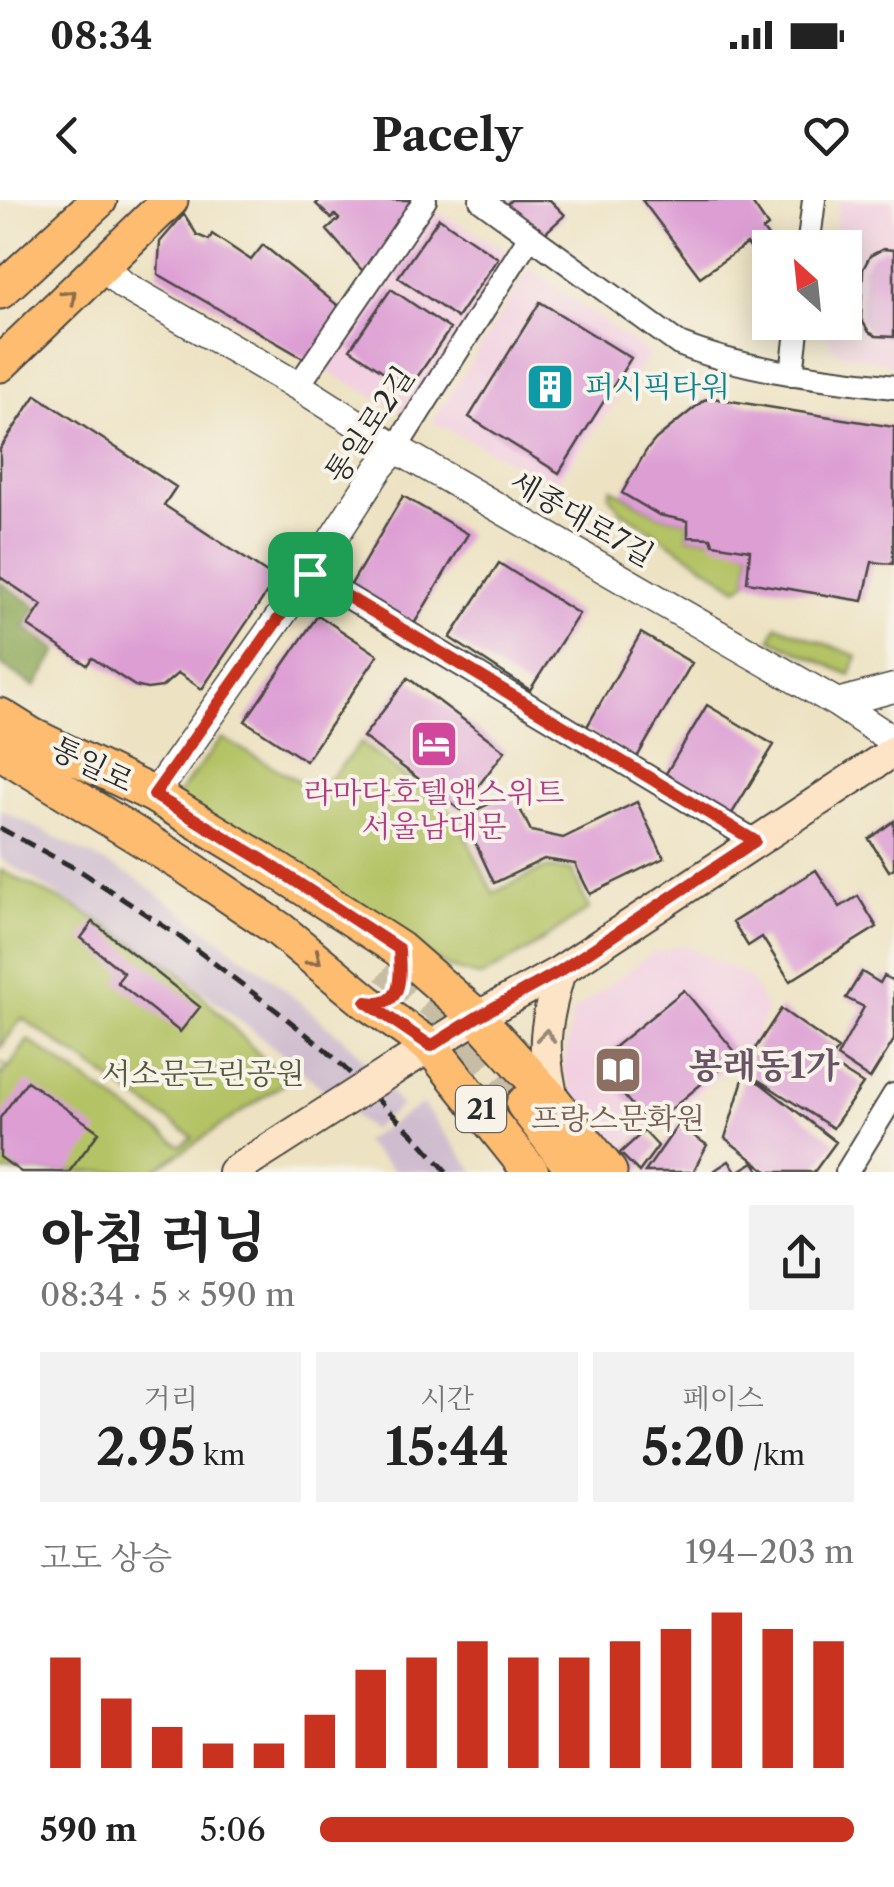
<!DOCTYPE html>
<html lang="ko">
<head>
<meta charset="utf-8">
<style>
	:root { --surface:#fff; --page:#f2f2f2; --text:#222; --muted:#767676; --accent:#c8321e }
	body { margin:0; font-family:"Libre Caslon Text","Noto Serif KR",serif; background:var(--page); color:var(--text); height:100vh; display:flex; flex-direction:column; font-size:38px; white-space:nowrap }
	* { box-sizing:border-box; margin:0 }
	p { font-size:32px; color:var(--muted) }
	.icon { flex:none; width:55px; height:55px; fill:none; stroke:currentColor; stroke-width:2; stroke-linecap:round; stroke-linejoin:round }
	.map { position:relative; height:972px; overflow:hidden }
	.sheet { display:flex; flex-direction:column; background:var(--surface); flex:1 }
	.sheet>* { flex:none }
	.needle { width:65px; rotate:333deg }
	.tools { position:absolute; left:752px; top:30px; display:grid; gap:20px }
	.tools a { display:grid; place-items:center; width:110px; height:110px; border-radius:0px; background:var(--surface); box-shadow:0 5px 25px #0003; font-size:50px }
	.pin { position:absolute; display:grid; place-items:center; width:85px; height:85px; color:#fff; margin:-42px; border-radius:20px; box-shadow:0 5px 15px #0006 }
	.round { display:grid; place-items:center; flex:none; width:105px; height:105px; border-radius:0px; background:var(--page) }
	.overview { display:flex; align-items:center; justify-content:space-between; height:170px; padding:0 40px }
	h1 { font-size:55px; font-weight:800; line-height:75px }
	.metrics { display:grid; grid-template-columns:repeat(3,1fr); gap:15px; height:170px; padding:10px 40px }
	.metrics div { display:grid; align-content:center; border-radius:0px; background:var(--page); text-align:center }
	.metrics b { font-size:50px; font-weight:800 }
	.metrics small { font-size:28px; font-weight:400 }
	.metrics p { font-size:28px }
	.chart { height:280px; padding:20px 40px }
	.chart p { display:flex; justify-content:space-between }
	.chart svg { width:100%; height:180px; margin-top:10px; stroke:var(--accent); stroke-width:6 }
	ul { padding:0 40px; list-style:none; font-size:32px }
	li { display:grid; grid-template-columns:160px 120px 1fr; align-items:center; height:75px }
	li i { height:25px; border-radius:12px; background:var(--accent) }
	.status { display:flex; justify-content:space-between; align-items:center; height:70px; padding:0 50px; background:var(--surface); direction:ltr }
	.status svg { height:28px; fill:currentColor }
	header { display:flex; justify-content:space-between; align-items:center; height:130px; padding:0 40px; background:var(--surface); font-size:45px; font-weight:800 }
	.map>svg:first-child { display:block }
	.built { fill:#f2cfe1 }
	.industrial { fill:#cfbdcf }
	.green { fill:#b4c365; stroke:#707748; stroke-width:2.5 }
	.forest { fill:#8fa95a; stroke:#5d6a42; stroke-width:2.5 }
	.building { fill:#dd9ed4 }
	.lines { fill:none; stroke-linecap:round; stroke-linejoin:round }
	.primary-tunnel { stroke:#c6bda4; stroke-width:35; stroke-dasharray:35 18; stroke-linecap:butt }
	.minor-casing { stroke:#484642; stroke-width:26 }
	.tertiary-casing { stroke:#484642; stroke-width:31 }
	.secondary-casing { stroke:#484642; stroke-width:34 }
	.primary-casing { stroke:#484642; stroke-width:39 }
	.minor { stroke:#fff; stroke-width:22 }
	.tertiary { stroke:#fff; stroke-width:28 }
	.secondary { stroke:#fee4c6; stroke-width:30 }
	.primary { stroke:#fdbc70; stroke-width:35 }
	.rail { stroke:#2b2b2b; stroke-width:5; stroke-dasharray:15 8; stroke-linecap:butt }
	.secondary-bridge-casing { stroke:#484642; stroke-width:34; stroke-linecap:butt }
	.secondary-bridge { stroke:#fee4c6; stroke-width:30 }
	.oneway { stroke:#8a6c4a }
	.oneway2 { stroke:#948878 }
	.route-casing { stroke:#fff; stroke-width:20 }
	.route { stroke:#c8321e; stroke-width:12 }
	.labels { text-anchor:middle; stroke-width:8; stroke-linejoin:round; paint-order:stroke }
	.shield { fill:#f7f3e8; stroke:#686764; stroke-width:2.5 }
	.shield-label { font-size:28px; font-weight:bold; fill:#2b2b2b }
	.culture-label { font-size:30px; fill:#0d838f; stroke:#f7f3e8; text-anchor:start }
	.street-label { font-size:30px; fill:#2b2b2b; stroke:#f7f3e8 }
	.hotel-label { font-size:30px; fill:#b23c85; stroke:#f7f3e8 }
	.park-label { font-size:30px; fill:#54593c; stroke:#f7f3e8 }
	.education-label { font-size:30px; fill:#785e54; stroke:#f7f3e8 }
	.quarter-label { font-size:35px; font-weight:bold; fill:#695366; stroke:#f7f3e8 }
</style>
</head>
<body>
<div class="status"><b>08:34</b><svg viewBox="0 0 49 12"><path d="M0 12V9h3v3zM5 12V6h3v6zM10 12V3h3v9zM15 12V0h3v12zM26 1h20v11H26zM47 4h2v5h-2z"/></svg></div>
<header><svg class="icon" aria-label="back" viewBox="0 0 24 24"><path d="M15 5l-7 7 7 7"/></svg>Pacely<svg class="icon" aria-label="heart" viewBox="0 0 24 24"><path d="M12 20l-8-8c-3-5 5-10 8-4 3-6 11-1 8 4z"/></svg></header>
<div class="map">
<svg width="894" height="972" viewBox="0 0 894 972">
	<rect width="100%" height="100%" fill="#f7f3e8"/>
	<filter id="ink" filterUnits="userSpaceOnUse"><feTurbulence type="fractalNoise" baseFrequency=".01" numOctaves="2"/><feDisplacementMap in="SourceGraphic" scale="20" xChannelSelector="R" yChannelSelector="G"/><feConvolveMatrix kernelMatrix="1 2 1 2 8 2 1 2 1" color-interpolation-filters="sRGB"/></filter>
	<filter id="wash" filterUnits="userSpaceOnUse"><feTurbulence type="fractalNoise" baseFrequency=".0048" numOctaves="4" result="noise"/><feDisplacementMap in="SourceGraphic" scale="40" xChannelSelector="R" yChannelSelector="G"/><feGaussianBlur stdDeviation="2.25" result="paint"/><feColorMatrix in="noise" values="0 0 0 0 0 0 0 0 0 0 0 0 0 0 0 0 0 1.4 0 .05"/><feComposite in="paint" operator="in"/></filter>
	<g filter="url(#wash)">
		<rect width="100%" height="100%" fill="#ede2c2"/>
		<path class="built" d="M838 0H894V165L841 153 834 149 827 140 826 123 845 122V48L834 47Z
			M428 9 440 13 513 54 413 217 317 166Z
			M530 68 650 155 555 284 433 222Z
			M685 745 749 777 767 810 748 854 650 931 643 929 617 951 574 897 563 870 573 812 652 753Z"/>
		<path class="industrial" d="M0 609 137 679 265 773 352 846 401 906 371 930 281 853 176 770 0 658Z
			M422 904 475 972H396L362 942Z"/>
		<path class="green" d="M611 288 659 315 688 321V337L711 338 750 350 747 382 738 388 619 309 609 295Z
			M777 425 857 456 850 475 771 439Z
			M222 538 318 592 361 543 456 616 493 693 545 668 572 670 589 709 527 751 481 777 450 768 174 599Z
			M0 670 77 708 176 769 286 882 152 972H0V871L4 874 8 868 0 862 9 868 28 840 181 946 193 937 22 818 0 848Z"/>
		<path class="forest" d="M0 382 37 407 24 427 58 451 35 487 0 464Z"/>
		<g id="blocks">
			<path class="building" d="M320 0H417L367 76 327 30 339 19 335 15 332 19 316 4Z
				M511 0H550L565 15 541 37 509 15 508 3Z
				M642 0H750L768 26 763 30 773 44 757 57 747 44 700 77Z
				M184 14 197 35 209 40 212 34 251 60 263 45 341 108 310 162 158 74 160 42Z
				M439 18 498 58 457 118 398 77Z
				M883 49 894 50V137L876 136 869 132 861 119 863 69 870 56Z
				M391 89 450 129 409 189 350 149Z
				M540 102 631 158 559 273 469 217Z
				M36 195 176 287 164 305 276 379 202 489 178 473 162 487 147 489 135 486 92 458 87 465 28 426 42 405 0 377V249Z
				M712 198 894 227 893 364 872 362 863 401 747 382 750 350 713 344 711 338 688 337V321L659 315 622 293 646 251 656 239 704 200Z
				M403 296 468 334 414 424 350 386Z
				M499 363 579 414 530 490 450 438Z
				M318 415 378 455 306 561 245 521Z
				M641 433 692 463 636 559 585 530Z
				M408 478 505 551 460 610 363 537Z
				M707 505 774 545 731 615 665 575Z
				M512 593 531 631 563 638 637 602 664 658 590 694 575 664 544 659 494 683 463 616Z
				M894 621V668L889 671 869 639Z
				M816 670 840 707 858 696 877 727 790 781 762 737 748 746 733 722Z
				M93 722 200 807 180 832 117 782 124 773 81 738Z
				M862 772 880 783 884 776 894 781V840L870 879 837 857 864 807 846 798Z
				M684 790 737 854 650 927 596 862Z
				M781 809 838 849 828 862 863 884 833 928 760 881 745 875 747 861Z
				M744 876 760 883 836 942 814 972H768L725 938Z
				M27 881 99 932 69 972H21L0 957V918Z
				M678 925 707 945 693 972H645Z
				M644 931 658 946 639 972 620 953Z
				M729 961 737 972 754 962 760 972H712Z"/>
		</g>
	</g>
	<g filter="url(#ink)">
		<use href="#blocks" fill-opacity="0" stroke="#484642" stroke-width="2.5"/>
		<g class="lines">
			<path class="primary-tunnel" d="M387 766 439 806 524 904"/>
			<g class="minor-casing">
				<path id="minor" d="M481 0 679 144C747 171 821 178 894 187
					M808 48 814 0
					M792 174 798 122
					M298 186 425 0
					M396 248 530 36
					M310 374 755 641
					M847 972 894 895"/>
			</g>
			<g class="tertiary-casing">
				<path id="tertiary" d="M102 65 123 85 298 186 402 252 837 503 894 541
					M837 503 894 488
					M154 595 310 374 379 268 396 248"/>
			</g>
			<g class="secondary-casing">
				<path id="secondary" d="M391 871 477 817 560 771 894 551
					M554 902C540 849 545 823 560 771
					M233 972 277 944"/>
			</g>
			<g class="primary-casing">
				<path id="primary" d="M0 91 99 0
					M0 164 170 0
					M0 516 32 536 154 595 263 661 399 749 477 817 554 902 609 972
					M0 551 183 664 280 730 367 802 431 847 531 972
					M524 904 575 972"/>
			</g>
			<use href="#minor" class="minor"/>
			<use href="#tertiary" class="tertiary"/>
			<use href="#secondary" class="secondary"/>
			<use href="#primary" class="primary"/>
			<path class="rail" d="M0 628 82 672 177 735 277 811 326 850 414 935 447 972"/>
			<g class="secondary-bridge-casing">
				<path id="secondary-bridge" d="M277 944 391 871"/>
			</g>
			<use href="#secondary-bridge" class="secondary-bridge"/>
		</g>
		<defs><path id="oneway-chevron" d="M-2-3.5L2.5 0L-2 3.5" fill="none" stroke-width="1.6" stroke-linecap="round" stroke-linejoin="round" transform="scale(2.5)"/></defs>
		<g class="oneway">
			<use href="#oneway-chevron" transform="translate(70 96) rotate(-44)"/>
			<use href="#oneway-chevron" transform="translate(315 759) rotate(40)"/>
		</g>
		<use class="oneway2" href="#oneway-chevron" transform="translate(546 836) rotate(-84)"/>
	</g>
	<g class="lines" filter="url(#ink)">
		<g class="route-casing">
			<path id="route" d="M310 374 755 641 560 771 477 817 431 846 366 802C405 809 400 776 399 749L263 660 154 595Z"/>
		</g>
		<use href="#route" class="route"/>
	</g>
	<defs>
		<g id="building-square" transform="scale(2.5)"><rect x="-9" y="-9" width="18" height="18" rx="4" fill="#0f9aa8" stroke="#f7f3e8"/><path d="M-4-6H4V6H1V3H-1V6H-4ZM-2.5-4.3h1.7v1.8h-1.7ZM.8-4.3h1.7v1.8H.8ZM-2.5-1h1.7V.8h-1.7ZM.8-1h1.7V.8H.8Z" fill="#fff"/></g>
		<g id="hotel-square" transform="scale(2.5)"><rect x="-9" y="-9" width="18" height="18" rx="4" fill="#d1479c" stroke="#f7f3e8"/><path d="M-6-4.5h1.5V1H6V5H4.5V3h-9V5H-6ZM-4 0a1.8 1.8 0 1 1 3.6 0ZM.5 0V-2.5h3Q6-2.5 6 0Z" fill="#fff"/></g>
		<g id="library-square" transform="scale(2.5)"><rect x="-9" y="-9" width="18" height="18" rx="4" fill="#8d6e63" stroke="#f7f3e8"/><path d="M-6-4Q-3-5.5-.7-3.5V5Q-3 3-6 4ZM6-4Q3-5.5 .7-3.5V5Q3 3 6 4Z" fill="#fff"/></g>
	</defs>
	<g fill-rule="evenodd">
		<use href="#building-square" x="550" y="187"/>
		<use href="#hotel-square" x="434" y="544"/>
		<use href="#library-square" x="618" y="870"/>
	</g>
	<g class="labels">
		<rect class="shield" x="456" y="886" width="50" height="46" rx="8"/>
		<g class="shield-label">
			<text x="481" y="919">21</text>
		</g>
		<g class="culture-label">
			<text x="585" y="197">퍼시픽타워</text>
		</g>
		<g class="street-label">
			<text transform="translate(370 225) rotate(-56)" y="10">통일로2길</text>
			<text transform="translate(582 319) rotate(30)" y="10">세종대로7길</text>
			<text transform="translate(92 565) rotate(26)" y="10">통일로</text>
		</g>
		<g class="hotel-label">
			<text x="434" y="603">라마다호텔앤스위트<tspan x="434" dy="34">서울남대문</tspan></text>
		</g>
		<g class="park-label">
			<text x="203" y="884">서소문근린공원</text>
		</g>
		<g class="education-label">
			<text x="618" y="929">프랑스문화원</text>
		</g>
		<g class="quarter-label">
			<text x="764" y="878">봉래동1가</text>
		</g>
	</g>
</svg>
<div class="tools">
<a><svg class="needle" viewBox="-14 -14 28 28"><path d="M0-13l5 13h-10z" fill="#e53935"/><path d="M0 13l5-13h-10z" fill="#767676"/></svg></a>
</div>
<div class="pin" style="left:310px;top:374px;background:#1e9e55"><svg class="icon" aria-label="arrive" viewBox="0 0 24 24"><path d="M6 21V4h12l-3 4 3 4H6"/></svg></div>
</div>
<section class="sheet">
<div class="overview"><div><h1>아침 러닝</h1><p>08:34 · 5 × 590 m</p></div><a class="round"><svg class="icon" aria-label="share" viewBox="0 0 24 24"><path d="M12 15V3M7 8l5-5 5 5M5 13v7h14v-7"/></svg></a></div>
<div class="metrics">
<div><p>거리</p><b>2.95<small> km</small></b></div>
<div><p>시간</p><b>15:44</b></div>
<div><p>페이스</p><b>5:20<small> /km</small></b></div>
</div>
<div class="chart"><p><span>고도 상승</span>194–203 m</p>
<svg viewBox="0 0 160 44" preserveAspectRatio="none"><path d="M5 44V17M15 44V27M25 44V34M35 44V38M45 44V38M55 44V31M65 44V20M75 44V17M85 44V13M95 44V17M105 44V17M115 44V13M125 44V10M135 44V6M145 44V10M155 44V13"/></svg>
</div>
<ul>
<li><b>590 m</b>5:06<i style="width:100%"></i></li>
</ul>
</section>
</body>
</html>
